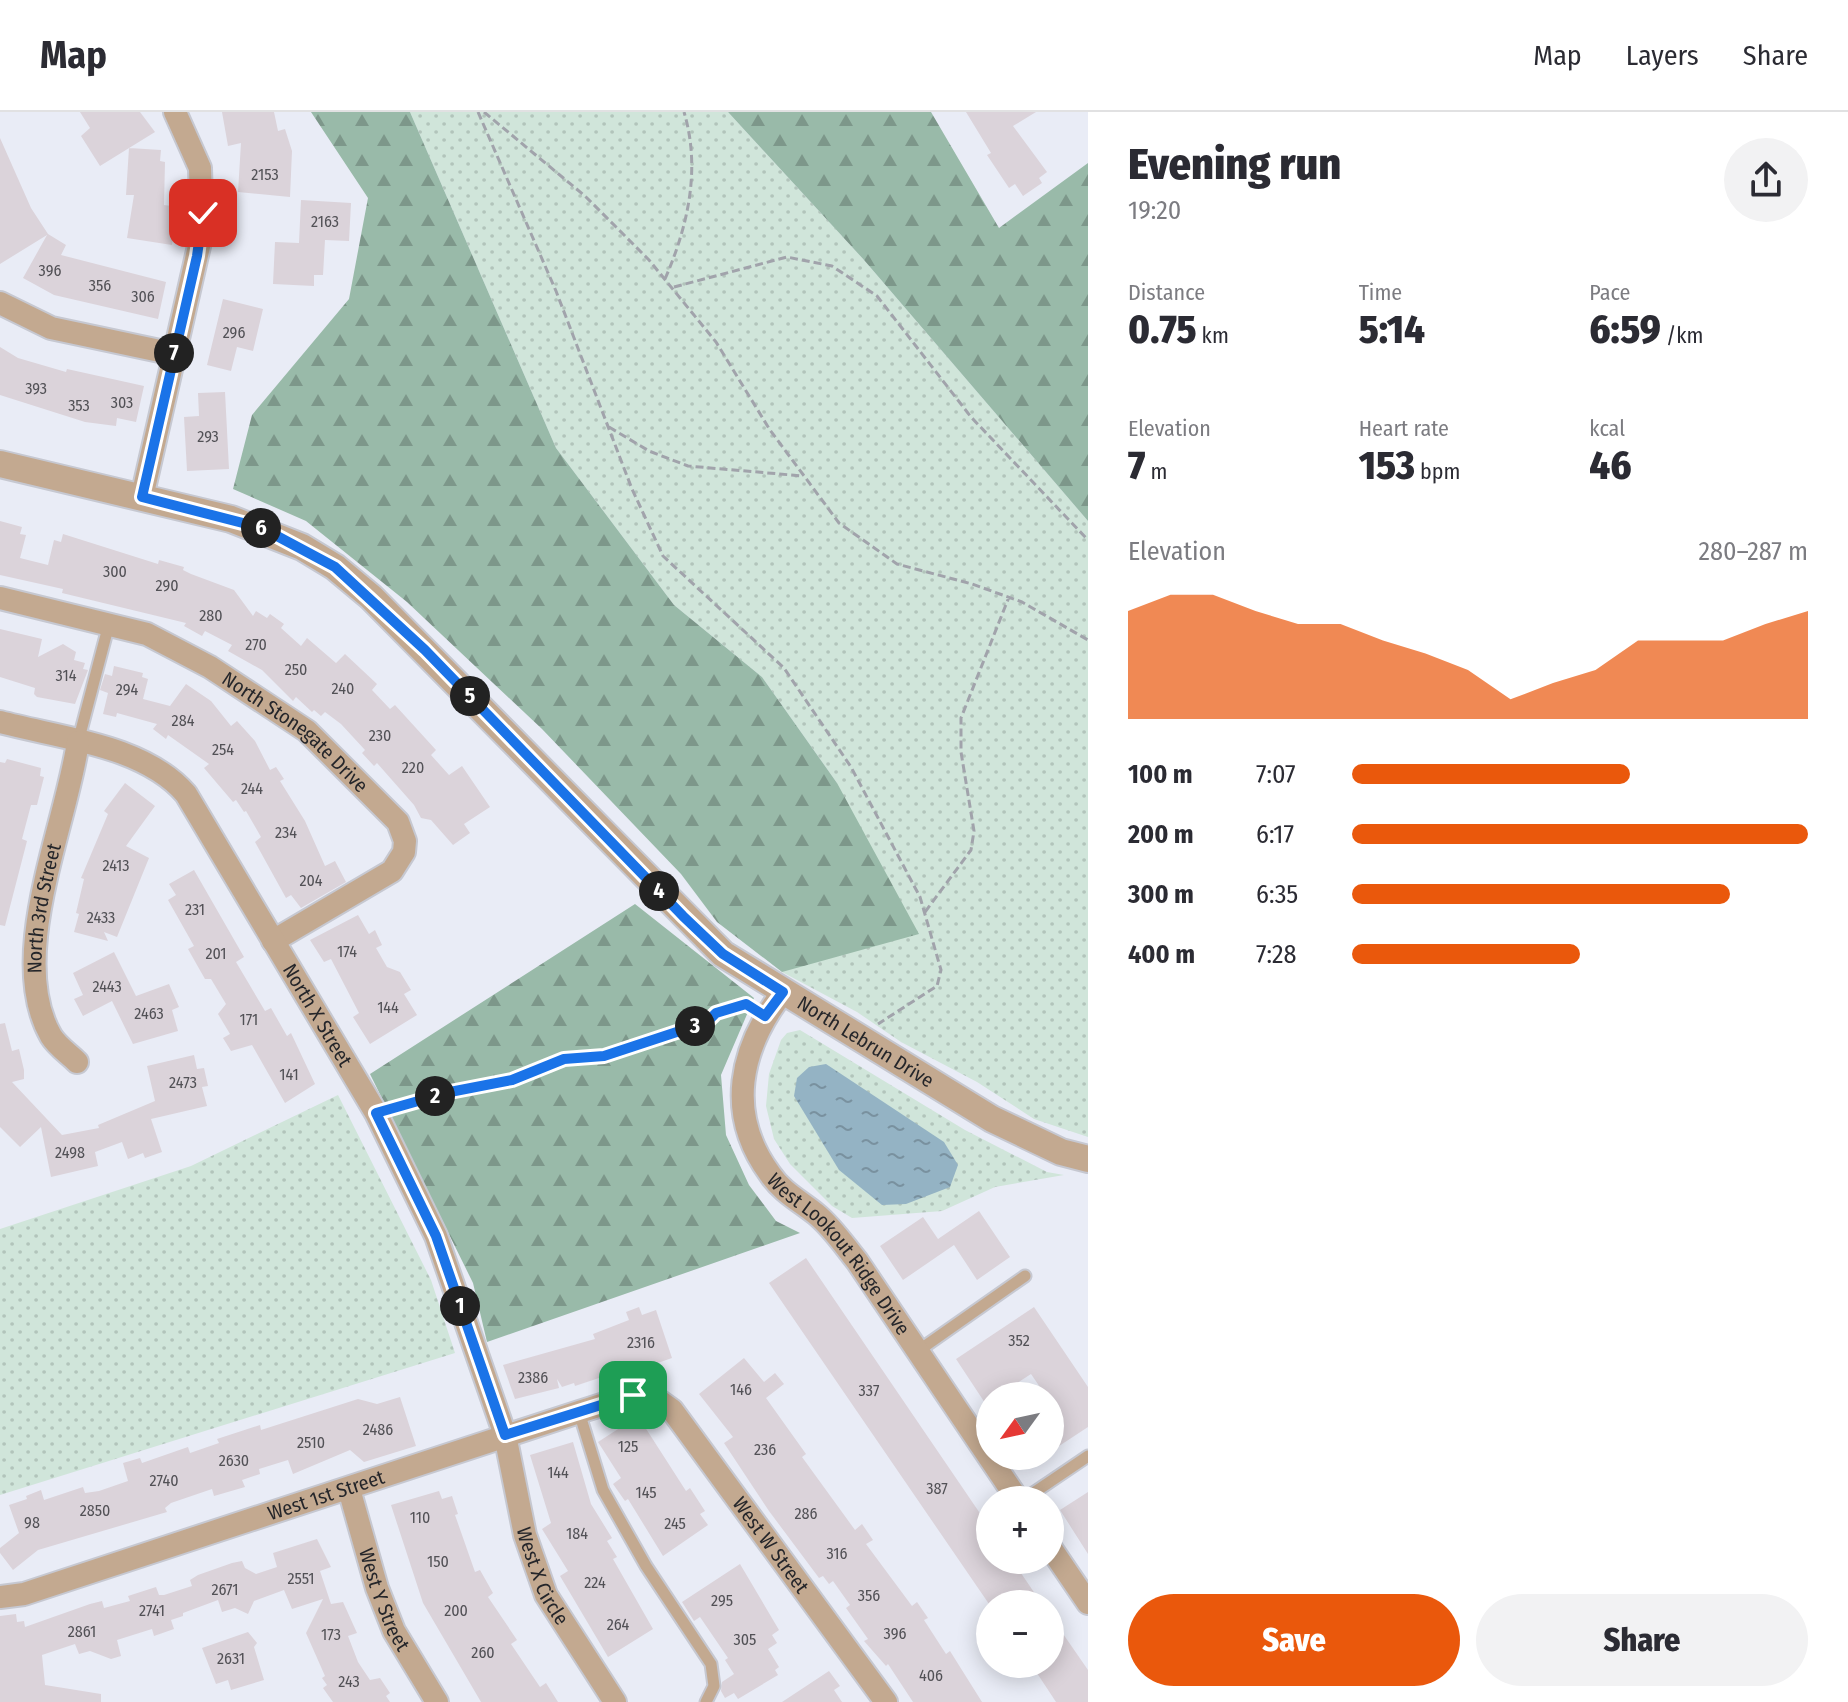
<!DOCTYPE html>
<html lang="en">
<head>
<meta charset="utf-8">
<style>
	:root { --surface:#fff; --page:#f2f2f3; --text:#2b2b33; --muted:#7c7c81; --line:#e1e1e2; --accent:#ea580c }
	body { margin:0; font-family:"Fira Sans Condensed",sans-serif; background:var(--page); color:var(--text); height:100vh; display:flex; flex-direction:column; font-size:30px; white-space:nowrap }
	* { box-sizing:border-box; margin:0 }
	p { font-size:26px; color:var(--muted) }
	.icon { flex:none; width:44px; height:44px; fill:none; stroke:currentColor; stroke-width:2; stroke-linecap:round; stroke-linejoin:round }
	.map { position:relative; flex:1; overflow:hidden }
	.side { display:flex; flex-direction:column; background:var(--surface); width:760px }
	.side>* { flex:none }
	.needle { width:52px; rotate:237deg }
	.buttons { position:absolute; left:976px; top:1270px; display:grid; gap:16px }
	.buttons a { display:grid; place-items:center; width:88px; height:88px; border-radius:50%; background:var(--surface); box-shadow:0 4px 20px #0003; font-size:40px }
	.pin { position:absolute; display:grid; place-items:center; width:68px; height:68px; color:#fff; margin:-34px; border-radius:16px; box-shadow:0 4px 12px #0006 }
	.km { position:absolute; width:40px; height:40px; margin:-20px; border-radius:50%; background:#222; color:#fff; font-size:22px; line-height:40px; text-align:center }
	.round { display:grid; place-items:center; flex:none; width:84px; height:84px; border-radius:42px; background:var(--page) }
	.head { display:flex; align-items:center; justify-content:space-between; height:136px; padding:0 40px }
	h1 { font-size:44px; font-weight:800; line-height:60px }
	.figures { display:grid; grid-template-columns:repeat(3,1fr); gap:12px; height:136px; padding:8px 40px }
	.figures div { display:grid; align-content:center }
	.figures b { font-size:40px; font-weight:800 }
	.figures small { font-size:22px; font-weight:400 }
	.figures p { font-size:22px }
	.chart { height:224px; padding:16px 40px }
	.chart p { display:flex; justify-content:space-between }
	.chart svg { width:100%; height:144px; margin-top:8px; fill:var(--accent); opacity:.7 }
	.primary-button { display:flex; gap:16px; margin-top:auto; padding:16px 40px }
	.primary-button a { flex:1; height:92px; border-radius:48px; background:var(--accent); color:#fff; font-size:32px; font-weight:800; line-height:92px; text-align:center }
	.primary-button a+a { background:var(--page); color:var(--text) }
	ul { padding:0 40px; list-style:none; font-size:26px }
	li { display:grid; grid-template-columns:128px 96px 1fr; align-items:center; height:60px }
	li i { height:20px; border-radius:10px; background:var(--accent) }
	header { display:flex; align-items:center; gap:48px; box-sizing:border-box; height:112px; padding:0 40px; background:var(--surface); border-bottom:2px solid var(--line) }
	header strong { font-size:38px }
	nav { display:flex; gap:44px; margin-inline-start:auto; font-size:28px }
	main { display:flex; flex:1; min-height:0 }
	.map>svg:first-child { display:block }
	.green { fill:url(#green-dots) }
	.forest { fill:url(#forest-firs) }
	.water { fill:url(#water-ripples) }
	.building { fill:#dbd3da }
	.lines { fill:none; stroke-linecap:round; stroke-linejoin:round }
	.service-casing { stroke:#c6c8d1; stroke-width:15 }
	.minor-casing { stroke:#c6c8d1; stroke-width:26 }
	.tertiary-casing { stroke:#c6c8d1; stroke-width:30 }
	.path { stroke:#a1a3ab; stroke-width:3; stroke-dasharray:8 4; stroke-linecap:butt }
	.service { stroke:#c3a990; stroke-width:11 }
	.minor { stroke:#c3a990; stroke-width:22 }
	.tertiary { stroke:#c3a990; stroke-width:26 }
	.route-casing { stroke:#fff; stroke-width:16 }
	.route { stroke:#1a73e8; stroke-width:10 }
	.labels { text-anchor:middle; stroke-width:6; stroke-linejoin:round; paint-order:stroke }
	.number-label { font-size:16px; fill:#525156 }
	.street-label { font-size:20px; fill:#25262a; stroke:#fff }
</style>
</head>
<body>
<header>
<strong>Map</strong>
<nav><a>Map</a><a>Layers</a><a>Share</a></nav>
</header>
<main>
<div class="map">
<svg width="1088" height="1590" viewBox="0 0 1088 1590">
	<defs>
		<pattern id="green-dots" width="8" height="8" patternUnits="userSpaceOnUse" patternTransform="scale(2)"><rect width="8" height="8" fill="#d0e5da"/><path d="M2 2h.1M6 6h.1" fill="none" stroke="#b2c4bb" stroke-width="1.8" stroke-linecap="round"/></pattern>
		<pattern id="forest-firs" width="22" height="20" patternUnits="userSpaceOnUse" patternTransform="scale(2)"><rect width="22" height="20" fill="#99baa9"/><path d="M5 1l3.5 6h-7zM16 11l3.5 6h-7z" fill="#7d978a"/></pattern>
		<pattern id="water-ripples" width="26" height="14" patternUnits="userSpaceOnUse" patternTransform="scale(2)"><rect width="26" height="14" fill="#94b3c4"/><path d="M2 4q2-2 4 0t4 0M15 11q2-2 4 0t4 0" fill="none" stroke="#79919f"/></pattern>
	</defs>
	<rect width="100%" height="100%" fill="#e9ecf6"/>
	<path class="green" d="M410 0H728L864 148 1088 409V1025L1034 1007 977 970 901 930 857 900 782 860 837 671 762 565 674 493 556 336Z
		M800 918 965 1018 1047 1060 1064 1063 995 1075 942 1099 852 1106 832 1094 790 1052 774 1027 766 994 769 962 781 928 787 921Z
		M338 983 431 1168 455 1241 0 1383V1117L191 1054Z"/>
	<path class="forest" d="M311 0H410L556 336 674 493 762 565 837 671 919 822 782 860 717 810 681 762 542 617 407 490 306 409 233 377 252 303 349 187 368 86Z
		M728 0H931L999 116 1088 51V409L864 148Z
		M635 792 754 886 721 963 726 1023 749 1073 776 1109 800 1121 487 1230 473 1171 370 962Z"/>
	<path class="water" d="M826 952 944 1030 958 1053 950 1075 906 1092 882 1093 839 1058 794 984 797 966 809 955Z"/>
	<path class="building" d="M80 0H140L155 20 100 54 81 24 90 16Z
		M222 0H274L278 19 285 17 292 39 290 85 238 80 241 31 228 34Z
		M966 0H1036L1013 14 1047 60 1039 66 1042 71 1023 84 1015 72 1009 76 987 43 991 41Z
		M0 26 31 96 48 122 66 133 61 143 166 170 158 207 54 183 23 166 47 123 0 152Z
		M129 36 161 38 160 49 165 50 164 93 172 94 169 113 175 114 172 133 127 126 134 83H126Z
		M301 88 351 91 349 129 325 128 323 163H314V174L273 172 275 130 299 131Z
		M223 187 263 197 253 239 237 235 231 259 207 253Z
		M0 235 18 246 66 260 67 257 144 274 136 310 117 306 116 314 85 310 0 283Z
		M225 280 229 357 187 359 184 305 199 304 198 281Z
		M0 409 22 415 20 422 26 423 20 446 48 453 54 428 61 430 63 422 158 452 159 448 184 455 183 458 191 462 234 478 253 504 256 499 267 506 270 502 284 512 281 516 301 534 307 526 336 551 345 542 377 572 372 578 390 597 395 593 436 638 431 643 449 663 462 654 490 695 464 712 470 721 453 733 431 708 421 706 414 693 377 651 374 654 362 641 365 638 341 612 325 600 321 604 314 598 312 600 296 585 293 589 262 558 228 539 232 533 205 519 202 524 184 514 186 511 62 481 63 477 0 463Z
		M0 517 42 527 38 545 63 532 76 540 74 548 85 551 83 557 88 558 75 592 37 585 34 582 35 576 0 565Z
		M114 554 143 561 142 565 148 567 143 587 170 594 186 572 211 589 231 614 237 609 255 629 270 658 276 655 284 667 280 669 305 709 325 754 335 749 346 770 301 796 291 783 286 786 255 730 261 725 246 699 244 700 236 688 233 690 204 656 209 652 168 623 166 627 153 617 157 612 117 601 116 605 103 602 108 581 100 578 105 562 112 564Z
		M7 647 41 656 40 664 44 665 37 693H31L22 727 27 729 5 814 0 813V650L5 651Z
		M125 671 155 694 126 734 149 746 117 825 104 820 108 829 74 820 79 802 76 801 84 767 81 766 108 702 104 699Z
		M194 758 244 845 236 850 265 899 271 896 287 924 291 921 315 972 285 991 252 933 231 939 223 926 230 922 218 902 226 892 211 867H205L197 853 188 837 194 834 168 788 176 783 169 772Z
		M358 803 369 822 375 818 382 833 376 836 387 855 400 860 411 878 404 882 417 903 370 932 353 905 359 901 331 847 324 850 310 828Z
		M114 840 136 884 169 872 179 895 172 898 178 919 133 932 112 889 83 904 74 887 83 883 73 861Z
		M5 911 12 939 19 937 24 958V967L12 970 62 1023 99 1016 98 1013 155 989 147 954 194 943 197 957 204 956 208 974 202 975 207 994 151 1007 162 1040 145 1046 143 1041 128 1047 122 1030 95 1040 98 1054 51 1065 41 1015 20 1035 0 1015V912Z
		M979 1099 1010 1145 977 1168 954 1133 903 1168 880 1134 923 1105 938 1127Z
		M806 1146 990 1416V1448H1012L1042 1492H989L832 1263 769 1171Z
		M639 1195 642 1203 656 1198 672 1246 623 1263 625 1271 606 1277 602 1265 575 1274 574 1271 562 1275 557 1267 559 1276 515 1287 503 1253 595 1227 593 1222 629 1208 626 1200Z
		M1034 1195 1088 1275V1315L1050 1340V1284H1046L1031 1262 997 1284H990L985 1291 956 1247Z
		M744 1246 764 1270 775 1261 784 1272 766 1286 806 1342 802 1345 855 1418 862 1412 873 1428 866 1432 912 1494 917 1490 928 1506 924 1508 946 1542 950 1539 982 1590H913L888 1552 886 1554 864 1529 868 1527 846 1496 850 1493 833 1469 829 1472 823 1464 819 1466 769 1399 724 1331 733 1325 699 1282Z
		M400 1285 416 1334 364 1350 350 1338 293 1362 288 1348 259 1357 260 1362 242 1368 245 1375 214 1384 212 1377 171 1391 165 1396 167 1400 38 1438 13 1458 0 1441V1436L19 1421 9 1393 27 1387 26 1384 41 1378 44 1388 83 1375 85 1381 99 1379 128 1369 123 1351 140 1346 142 1351 188 1335 190 1341 219 1331 217 1327 260 1313 261 1318 358 1287 377 1292Z
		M632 1308 643 1312 686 1379 690 1376 705 1399 700 1402 708 1413 663 1444 628 1387 625 1389 613 1372 621 1366 598 1330Z
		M573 1330 591 1392 612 1426 607 1429 617 1445 613 1447 653 1517 608 1545 560 1464 568 1459 542 1417 551 1411 530 1343Z
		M439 1379 442 1387 452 1384 458 1402 455 1403 475 1460 480 1458 493 1481 488 1485 517 1528 511 1532 540 1575 546 1571 558 1590H481L423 1491 391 1393Z
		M1088 1380V1442L1060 1398Z
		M317 1427 331 1455 320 1459 331 1492 343 1490 357 1521 348 1524 358 1550 370 1568 380 1566 390 1581 386 1584 390 1590H333L323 1576 327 1573 322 1566 325 1564 306 1521 323 1487 292 1497 284 1478 254 1489 248 1502 235 1496 222 1500 218 1488 183 1501V1504L171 1508 174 1517 154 1524 152 1517 117 1528 121 1544 111 1547 90 1539 79 1542 75 1532 42 1543 45 1573 101 1582V1590H0V1504L16 1502 17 1510 24 1509 25 1515 90 1492 102 1489 104 1496 130 1489 128 1484 156 1475 159 1483H164L192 1474 190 1468 198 1463 232 1451 242 1449 245 1456 256 1462 277 1455 273 1441Z
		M740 1452 779 1518 772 1523 777 1531 768 1537 779 1555 775 1558 778 1563 738 1587 734 1581 725 1586 721 1579 722 1570 734 1562 725 1548 728 1546 700 1505 694 1509 682 1490Z
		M1050 1503 1088 1558V1590H1056L1031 1552H1050Z
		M248 1520 257 1531 254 1535 264 1568 231 1578 228 1568 216 1572 202 1536Z
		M829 1559 840 1574 834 1578 842 1590H782Z"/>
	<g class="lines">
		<g class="service-casing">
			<path id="service" d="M78 630 109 512
				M918 1239 1025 1164
				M579 1300 603 1378 646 1454 711 1552 714 1574 706 1590
				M1023 1388 1088 1344"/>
		</g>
		<g class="minor-casing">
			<g id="minor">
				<path d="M0 191 51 216 174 242"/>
				<path d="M142 385 202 121 200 56 175 0"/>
				<path id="s1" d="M0 486 147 522 210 555 307 619 398 710 405 729 404 740 392 759 273 829"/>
				<path id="s2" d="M0 610C60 626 144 633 186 682L376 1001 436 1124 505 1323 525 1423 546 1483 615 1590"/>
				<path id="s3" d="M783 880C740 936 725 1001 770 1062 782 1080 800 1089 816 1102 832 1115 844 1133 857 1149L1018 1388"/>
				<path id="s4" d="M77 950C69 942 57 934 51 924 6 846 66 714 78 630"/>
				<path id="s5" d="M349 1377 377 1476 394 1519 437 1590"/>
				<path d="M1050 1435 1088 1491"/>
				<path id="s6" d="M0 1485 24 1482 579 1300 633 1283H651L672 1298 886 1590"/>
			</g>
		</g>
		<g class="tertiary-casing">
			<g id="tertiary">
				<path id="s7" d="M0 352 231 407 302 435 335 455 371 485 723 842 992 1007 1061 1040 1088 1047"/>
			</g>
		</g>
		<path class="path" d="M478 0 556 179 632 377 663 444 784 556 851 655 920 785 941 858 937 874 878 912
			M484 0 585 84 649 148 716 230 770 318 839 411 897 452 972 472 1022 490 1088 528
			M665 167C688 114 701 57 684 0
			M674 175 787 145 832 154 877 184 971 305 1088 428
			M609 315 649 339 688 354 803 364
			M925 800 971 738 974 719 961 640V606L1009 485
			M395 995 512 968 564 947 604 944 707 910 716 901 749 893"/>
		<use href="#service" class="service"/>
		<use href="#minor" class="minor"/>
		<use href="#tertiary" class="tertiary"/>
	</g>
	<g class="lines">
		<g class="route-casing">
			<path id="route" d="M203 101 197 144 142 385 262 416 335 455 425 538 683 804 723 842 783 880 765 904 746 892 716 901 707 910 604 944 564 947 512 968 450 980 376 1001 436 1124 505 1323 633 1283"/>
		</g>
		<use href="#route" class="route"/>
	</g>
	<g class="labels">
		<g class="number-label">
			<text x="265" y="68">2153</text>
			<text x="325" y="115">2163</text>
			<text x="50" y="164">396</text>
			<text x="100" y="179">356</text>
			<text x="143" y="190">306</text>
			<text x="234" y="226">296</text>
			<text x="36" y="282">393</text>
			<text x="122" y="296">303</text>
			<text x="79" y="299">353</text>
			<text x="208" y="330">293</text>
			<text x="115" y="465">300</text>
			<text x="167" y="479">290</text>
			<text x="211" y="509">280</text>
			<text x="256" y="538">270</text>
			<text x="296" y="563">250</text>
			<text x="66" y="569">314</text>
			<text x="343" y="582">240</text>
			<text x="127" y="583">294</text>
			<text x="183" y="614">284</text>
			<text x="380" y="629">230</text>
			<text x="223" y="643">254</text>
			<text x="413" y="661">220</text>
			<text x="252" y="682">244</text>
			<text x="286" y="726">234</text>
			<text x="116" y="759">2413</text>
			<text x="311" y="774">204</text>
			<text x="195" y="803">231</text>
			<text x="101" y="811">2433</text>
			<text x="347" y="845">174</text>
			<text x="216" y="847">201</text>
			<text x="107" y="880">2443</text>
			<text x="388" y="901">144</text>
			<text x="149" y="907">2463</text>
			<text x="249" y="913">171</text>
			<text x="289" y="968">141</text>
			<text x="183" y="976">2473</text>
			<text x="70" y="1046">2498</text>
			<text x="1019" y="1234">352</text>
			<text x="641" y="1236">2316</text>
			<text x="533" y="1271">2386</text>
			<text x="741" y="1283">146</text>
			<text x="869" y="1284">337</text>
			<text x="378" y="1323">2486</text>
			<text x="311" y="1336">2510</text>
			<text x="628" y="1340">125</text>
			<text x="765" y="1343">236</text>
			<text x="234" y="1354">2630</text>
			<text x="558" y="1366">144</text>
			<text x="164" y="1374">2740</text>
			<text x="937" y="1382">387</text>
			<text x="646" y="1386">145</text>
			<text x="95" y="1404">2850</text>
			<text x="806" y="1407">286</text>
			<text x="420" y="1411">110</text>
			<text x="32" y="1416">98</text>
			<text x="675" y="1417">245</text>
			<text x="577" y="1427">184</text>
			<text x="837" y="1447">316</text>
			<text x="438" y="1455">150</text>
			<text x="301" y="1472">2551</text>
			<text x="595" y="1476">224</text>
			<text x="225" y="1483">2671</text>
			<text x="869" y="1489">356</text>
			<text x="722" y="1494">295</text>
			<text x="152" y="1504">2741</text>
			<text x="456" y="1504">200</text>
			<text x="618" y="1518">264</text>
			<text x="82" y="1525">2861</text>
			<text x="895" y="1527">396</text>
			<text x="331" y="1528">173</text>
			<text x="745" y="1533">305</text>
			<text x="483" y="1546">260</text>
			<text x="231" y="1552">2631</text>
			<text x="931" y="1569">406</text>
			<text x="349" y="1575">243</text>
		</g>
		<g class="street-label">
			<text dy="7" stroke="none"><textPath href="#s1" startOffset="330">North Stonegate Drive</textPath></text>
			<text dy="7" stroke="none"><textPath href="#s4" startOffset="168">North 3rd Street</textPath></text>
			<text dy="7" stroke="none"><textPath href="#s2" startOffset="460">North X Street</textPath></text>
			<text dy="7" stroke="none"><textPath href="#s7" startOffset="1068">North Lebrun Drive</textPath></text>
			<text dy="7" stroke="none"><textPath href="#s3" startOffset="304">West Lookout Ridge Drive</textPath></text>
			<text dy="7" stroke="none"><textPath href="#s6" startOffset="342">West 1st Street</textPath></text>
			<text dy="7" stroke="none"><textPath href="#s6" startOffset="876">West W Street</textPath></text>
			<text dy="7" stroke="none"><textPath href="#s2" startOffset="1068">West X Circle</textPath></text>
			<text dy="7" stroke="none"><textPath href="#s5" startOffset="116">West Y Street</textPath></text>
		</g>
	</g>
</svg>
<div class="buttons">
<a><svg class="needle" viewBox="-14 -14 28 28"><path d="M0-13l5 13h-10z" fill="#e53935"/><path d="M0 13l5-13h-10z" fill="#7c7c81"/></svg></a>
<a>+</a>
<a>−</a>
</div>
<div class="pin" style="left:633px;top:1283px;background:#1e9e55"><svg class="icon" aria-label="arrive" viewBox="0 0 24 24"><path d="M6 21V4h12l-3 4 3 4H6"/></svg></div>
<div class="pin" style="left:203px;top:101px;background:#d93025"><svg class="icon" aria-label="check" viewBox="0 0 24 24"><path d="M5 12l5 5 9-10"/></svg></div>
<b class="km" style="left:460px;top:1194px">1</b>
<b class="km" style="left:435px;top:984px">2</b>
<b class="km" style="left:695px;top:914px">3</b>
<b class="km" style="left:659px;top:779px">4</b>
<b class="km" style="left:470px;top:584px">5</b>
<b class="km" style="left:261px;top:416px">6</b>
<b class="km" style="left:174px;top:241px">7</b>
</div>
<section class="side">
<div class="head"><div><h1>Evening run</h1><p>19:20</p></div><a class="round"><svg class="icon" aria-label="share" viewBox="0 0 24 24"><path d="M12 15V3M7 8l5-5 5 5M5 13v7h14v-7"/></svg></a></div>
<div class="figures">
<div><p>Distance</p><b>0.75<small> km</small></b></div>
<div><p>Time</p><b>5:14</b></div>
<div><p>Pace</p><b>6:59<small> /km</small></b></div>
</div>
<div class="figures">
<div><p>Elevation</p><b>7<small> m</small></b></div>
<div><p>Heart rate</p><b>153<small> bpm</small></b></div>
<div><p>kcal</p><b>46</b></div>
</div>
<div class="chart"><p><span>Elevation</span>280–287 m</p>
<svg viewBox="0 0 160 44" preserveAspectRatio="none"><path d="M0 44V11L10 6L20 6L30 11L40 15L50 15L60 20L70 24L80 29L90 38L100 33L110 29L120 20L130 20L140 20L150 15L160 11V44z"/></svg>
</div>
<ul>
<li><b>100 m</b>7:07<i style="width:61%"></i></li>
<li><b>200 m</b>6:17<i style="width:100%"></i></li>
<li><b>300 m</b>6:35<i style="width:83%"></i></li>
<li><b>400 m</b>7:28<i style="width:50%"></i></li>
</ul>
<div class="primary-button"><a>Save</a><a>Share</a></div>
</section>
</main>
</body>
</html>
